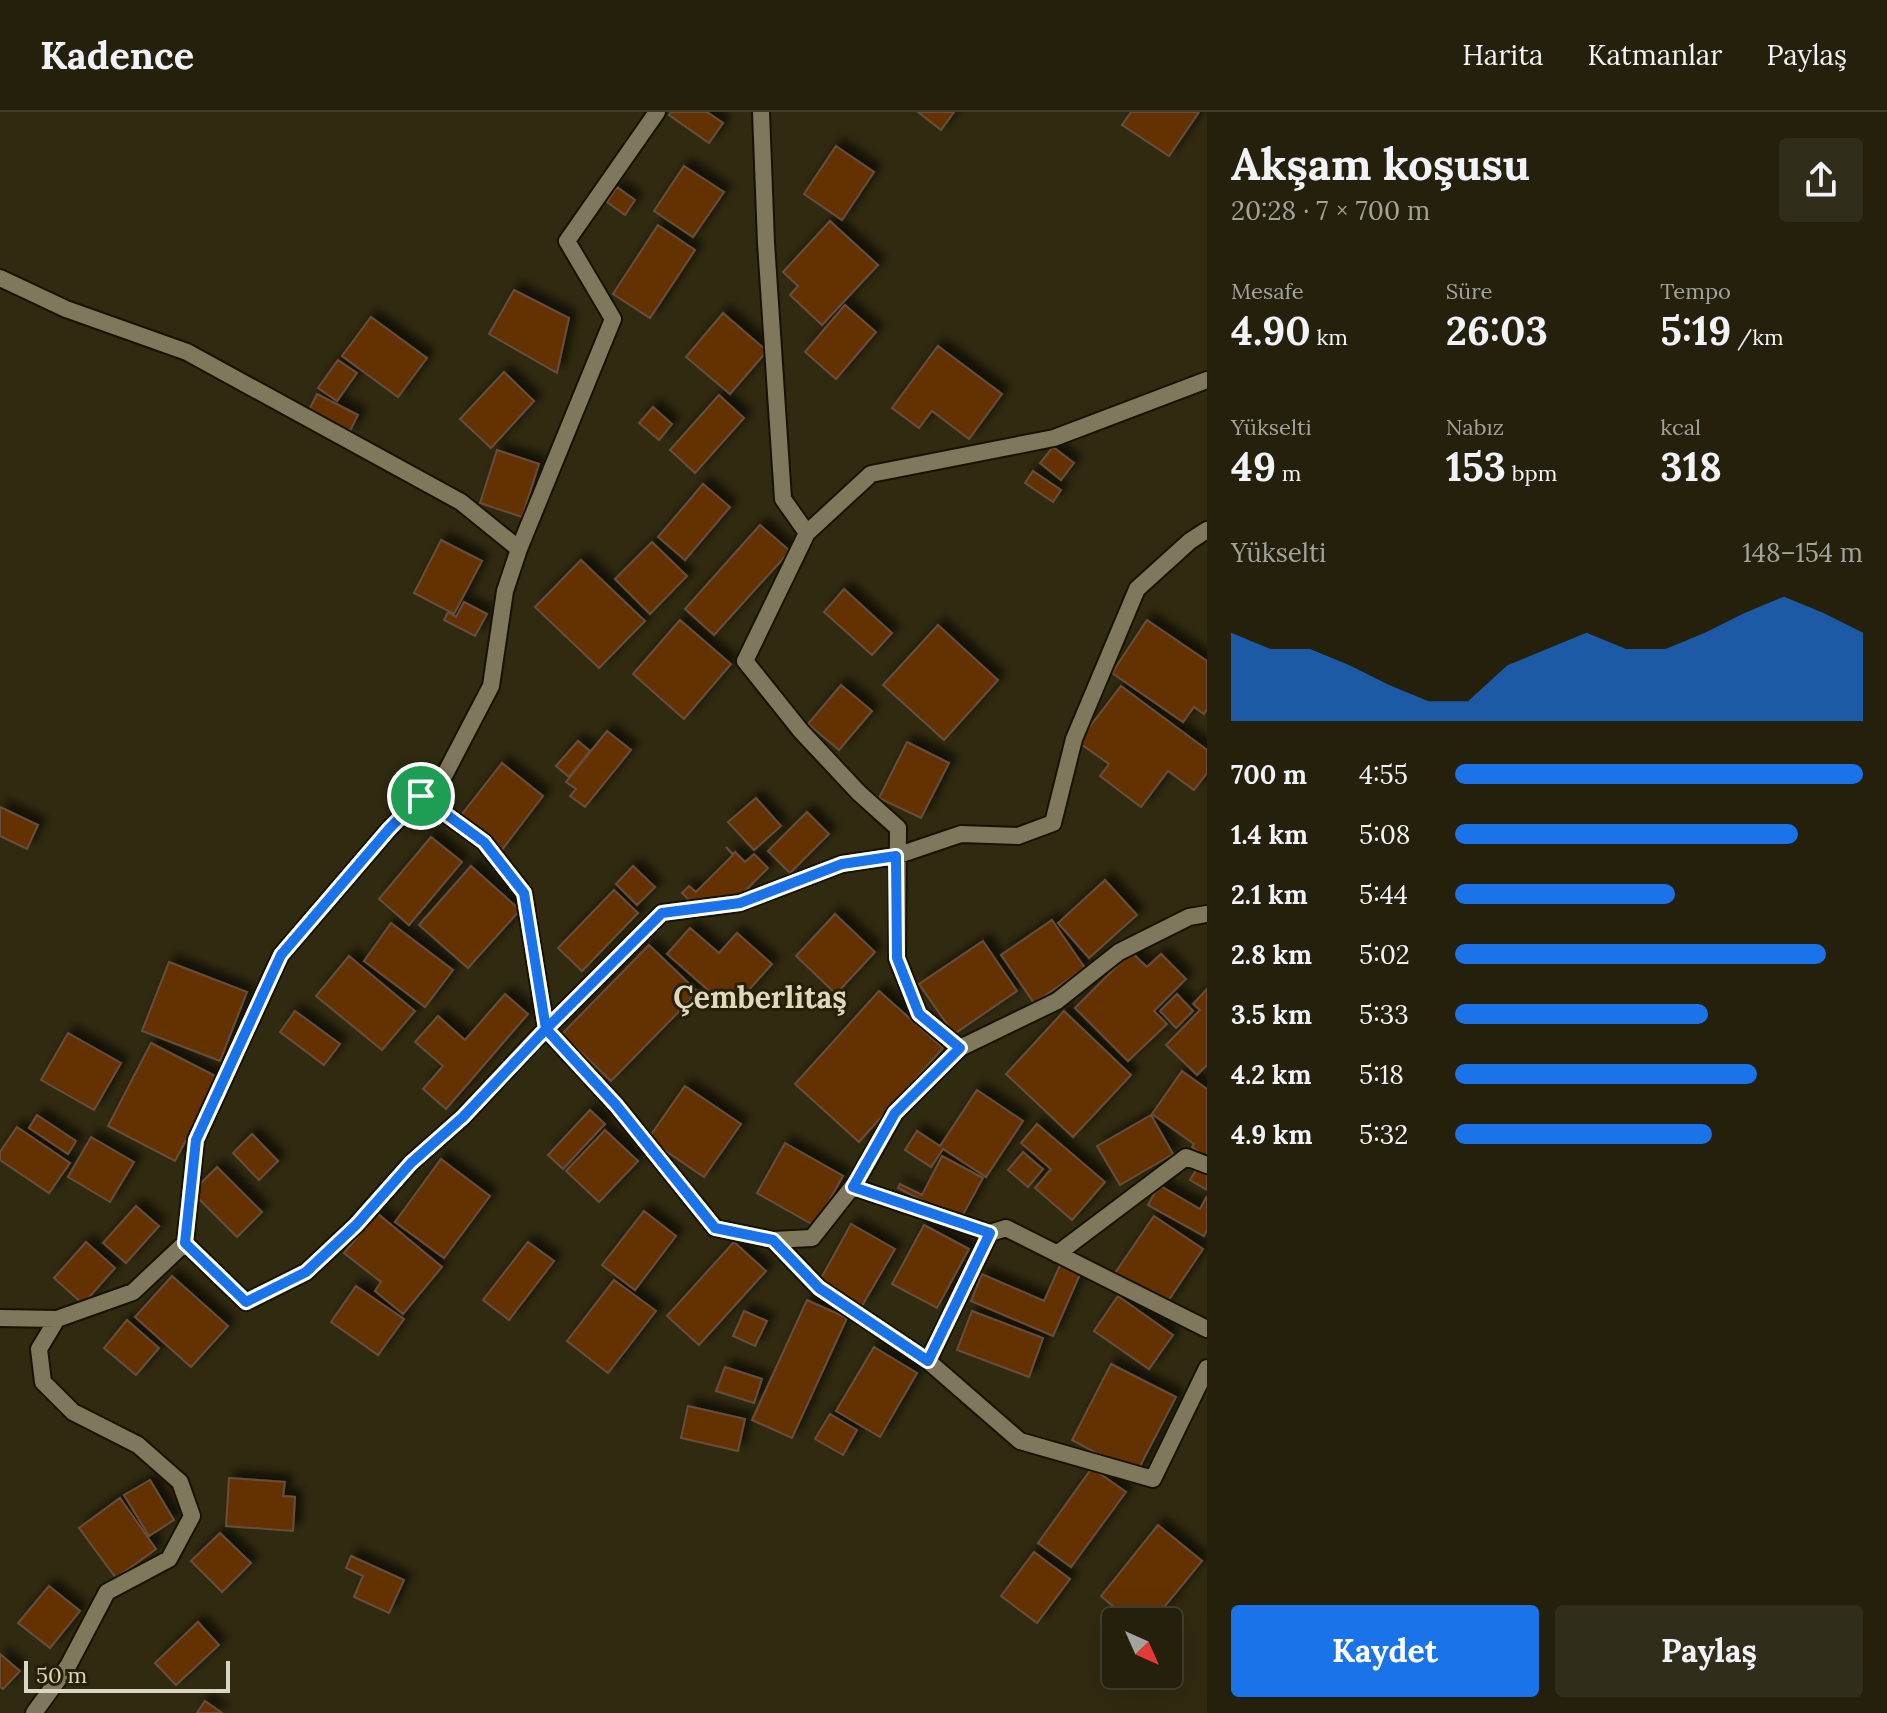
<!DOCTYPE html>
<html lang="tr">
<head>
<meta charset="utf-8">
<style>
	:root { --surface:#24200c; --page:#302d1a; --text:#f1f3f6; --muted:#a3a39d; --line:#413e2d; --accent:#1a73e8 }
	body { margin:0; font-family:Lora,serif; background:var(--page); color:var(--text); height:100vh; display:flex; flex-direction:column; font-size:30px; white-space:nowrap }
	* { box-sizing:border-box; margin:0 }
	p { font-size:26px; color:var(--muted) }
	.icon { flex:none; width:44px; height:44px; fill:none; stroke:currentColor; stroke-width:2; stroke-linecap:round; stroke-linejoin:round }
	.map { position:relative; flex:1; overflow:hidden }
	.panel { display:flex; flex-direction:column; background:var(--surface); width:680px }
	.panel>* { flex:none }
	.needle { width:52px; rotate:135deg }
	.tools { position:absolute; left:1102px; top:1496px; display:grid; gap:16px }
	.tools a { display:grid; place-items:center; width:80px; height:80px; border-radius:8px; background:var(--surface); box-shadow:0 8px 32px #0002,0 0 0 2px var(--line); font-size:40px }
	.scale { position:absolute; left:24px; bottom:20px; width:206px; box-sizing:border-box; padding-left:8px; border:4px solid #d9d6c6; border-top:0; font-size:22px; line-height:28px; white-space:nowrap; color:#d9d6c6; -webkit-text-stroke:6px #262006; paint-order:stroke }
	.pin { position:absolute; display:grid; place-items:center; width:68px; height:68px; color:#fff; margin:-34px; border:4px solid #fff; border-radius:50%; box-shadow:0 2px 8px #0007 }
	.round { display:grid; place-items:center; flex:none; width:84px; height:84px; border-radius:8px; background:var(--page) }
	.head { display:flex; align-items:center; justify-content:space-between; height:136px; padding:0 24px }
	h1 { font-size:44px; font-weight:700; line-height:60px }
	.stats { display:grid; grid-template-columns:repeat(3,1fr); gap:12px; height:136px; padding:8px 24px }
	.stats div { display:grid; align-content:center }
	.stats b { font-size:40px; font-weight:700 }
	.stats small { font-size:22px; font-weight:400 }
	.stats p { font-size:22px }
	.chart { height:224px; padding:16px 24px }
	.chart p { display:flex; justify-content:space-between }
	.chart svg { width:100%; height:144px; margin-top:8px; fill:var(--accent); opacity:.7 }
	.button { display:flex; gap:16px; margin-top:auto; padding:16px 24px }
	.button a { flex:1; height:92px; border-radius:8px; background:var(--accent); color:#fff; font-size:32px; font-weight:700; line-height:92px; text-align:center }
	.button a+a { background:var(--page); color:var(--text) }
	ul { padding:0 24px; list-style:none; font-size:26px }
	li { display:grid; grid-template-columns:128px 96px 1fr; align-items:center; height:60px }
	li i { height:20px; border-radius:10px; background:var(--accent) }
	header { display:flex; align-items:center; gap:48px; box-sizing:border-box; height:112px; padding:0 40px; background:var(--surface); border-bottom:2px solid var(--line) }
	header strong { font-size:38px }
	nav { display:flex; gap:44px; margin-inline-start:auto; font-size:28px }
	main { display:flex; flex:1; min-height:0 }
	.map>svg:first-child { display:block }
	.building { fill:#633206; stroke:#674e3e; stroke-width:2; filter:url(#shadow) }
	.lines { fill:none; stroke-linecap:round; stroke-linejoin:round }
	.street-casing { stroke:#181200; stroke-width:20 }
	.street { stroke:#7f785c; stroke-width:16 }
	.route-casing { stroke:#fff; stroke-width:16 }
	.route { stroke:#1a73e8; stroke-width:10 }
	.labels { text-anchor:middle; stroke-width:6; stroke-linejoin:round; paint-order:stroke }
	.quarter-label { font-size:30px; font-weight:bold; fill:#dfd8b9; stroke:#262006 }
</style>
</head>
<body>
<header>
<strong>Kadence</strong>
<nav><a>Harita</a><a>Katmanlar</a><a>Paylaş</a></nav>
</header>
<main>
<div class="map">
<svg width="1207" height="1601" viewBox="0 0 1207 1601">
	<defs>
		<filter id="shadow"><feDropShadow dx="7" dy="-7" stdDeviation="4" flood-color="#0009"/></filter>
	</defs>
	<rect width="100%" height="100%" fill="#302a10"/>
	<path class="building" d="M671 0H707L723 11 709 31 669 3Z
		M918 0H954L941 18Z
		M1131 0H1199L1169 44 1122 13Z
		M836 34 874 60 842 108 804 82Z
		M684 54 724 80 693 125 654 99Z
		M617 75 635 88 625 103 607 90Z
		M830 109 878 153 822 213 790 183 798 174 783 160Z
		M658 113 695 138 650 206 613 182Z
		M514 178 569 206 557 261 489 222Z
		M845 193 876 220 836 267 805 240Z
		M723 201 767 239 730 282 686 245Z
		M371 205 427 246 398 285 342 244Z
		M938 234 1002 282 969 327 932 299 919 316 892 296Z
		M338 248 357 261 337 289 318 276Z
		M504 260 534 289 491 336 460 307Z
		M317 282 358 303 349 321 308 300Z
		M719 283 744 306 695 361 670 338Z
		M653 295 672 312 659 328 639 311Z
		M1053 335 1074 351 1061 368 1040 351Z
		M497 338 539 352 522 405 480 391Z
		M1033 359 1061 378 1053 390 1025 371Z
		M703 372 730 395 685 448 658 425Z
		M760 413 790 439 714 523 685 497Z
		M441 428 482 449 454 502 414 481Z
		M652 430 687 464 650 502 615 467Z
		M581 448 645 509 599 556 535 495Z
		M844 477 892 521 872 543 824 500Z
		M464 490 487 502 475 524 444 508 448 500 456 505Z
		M680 508 731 552 684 607 633 562Z
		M1147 508 1207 549V597L1204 602 1194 595 1183 610 1112 561Z
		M938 513 998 568 944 628 883 573Z
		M841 573 872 599 839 638 808 612Z
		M1121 574 1207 638V661L1194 678 1168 659 1141 695 1100 664 1109 652 1078 630Z
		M607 619 631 638 585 695 570 684 576 677 566 670Z
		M578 629 590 639 569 665 556 654Z
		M907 630 949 651 921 706 879 686Z
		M502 651 543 684 501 739 459 706Z
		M756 686 781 714 754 738 728 710Z
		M0 695 38 713 27 737 0 724Z
		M807 700 829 722 790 761 768 739Z
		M431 725 462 750 409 813 379 787Z
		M726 735 733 742 735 740 745 750 754 742 768 756 735 789 725 790 720 784 711 793 695 794 682 781 689 774 696 780 733 743Z
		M471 754 520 798 468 856 419 813Z
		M633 754 655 775 637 793 616 772Z
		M1105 768 1137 803 1089 846 1058 811Z
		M614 778 638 801 582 859 558 836Z
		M835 802 875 840 836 882 796 844Z
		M1052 808 1085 856 1034 891 1001 843Z
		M391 811 453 858 425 895 364 849Z
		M690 816 719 841 737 821 772 852 731 898 667 842Z
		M983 829 1017 879 954 922 919 872Z
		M649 833 698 880 611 969 562 922Z
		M1131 840 1147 855 1161 842 1186 867 1154 899 1167 912 1128 949 1075 896Z
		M349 844 415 899 382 938 316 884Z
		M169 850 247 880 220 949 142 919Z
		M1207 877V953L1197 963 1166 933 1200 898 1193 892Z
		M879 879 943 936 859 1030 795 972Z
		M505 882 528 902 446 997 423 977 443 954 415 930 438 904 465 928Z
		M1177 882 1193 899 1176 916 1160 899Z
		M295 899 340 932 324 953 280 920Z
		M1064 899 1131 963 1073 1025 1006 962Z
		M68 921 121 951 94 998 41 968Z
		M151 931 219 966 175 1049 108 1014Z
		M1182 959 1207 977V1046L1192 1035 1194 1032 1152 1002Z
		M685 974 741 1012 704 1065 648 1027Z
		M977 978 1023 1009 986 1065 943 1037 931 1055 905 1038 917 1019 940 1034Z
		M590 998 605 1012 563 1057 548 1043Z
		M37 1003 76 1029 68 1042 29 1016Z
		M1151 1003 1173 1042 1120 1073 1097 1034Z
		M1037 1012 1105 1070 1072 1108 1035 1076 1051 1057 1021 1031Z
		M17 1015 70 1051 49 1081 0 1048V1040Z
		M605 1018 638 1049 599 1090 566 1059Z
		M252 1022 278 1049 259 1068 233 1041Z
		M91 1025 134 1050 110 1090 68 1065Z
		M785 1031 843 1064 815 1114 757 1081Z
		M1023 1040 1043 1057 1028 1075 1008 1058Z
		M942 1044 983 1066 960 1108 898 1076 900 1072 922 1083Z
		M441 1047 490 1084 444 1146 395 1110Z
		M1200 1052 1207 1055V1078L1190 1068Z
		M217 1055 262 1100 237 1125 192 1080Z
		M1159 1073 1200 1097 1207 1084V1118L1204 1124 1148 1093Z
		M136 1094 159 1114 126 1151 103 1131Z
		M644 1099 676 1124 635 1178 602 1153Z
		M377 1101 442 1155 403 1202 375 1179 381 1170 344 1141Z
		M1154 1104 1203 1137 1164 1195 1115 1161Z
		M851 1112 895 1137 862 1194 819 1170Z
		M924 1113 969 1137 937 1196 892 1172Z
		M86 1130 115 1156 83 1192 54 1166Z
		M528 1130 554 1149 509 1208 483 1188Z
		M734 1130 766 1159 699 1233 667 1204Z
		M1061 1151 1081 1160 1053 1224 971 1189 982 1162 1044 1189Z
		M172 1164 228 1214 191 1255 135 1205Z
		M614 1168 656 1199 608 1261 567 1229Z
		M356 1174 404 1207 378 1243 331 1210Z
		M1118 1184 1173 1223 1149 1257 1094 1219Z
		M807 1188 847 1206 792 1326 752 1308Z
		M744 1199 767 1209 755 1234 733 1224Z
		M972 1199 1043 1226 1029 1265 957 1238Z
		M127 1208 159 1236 136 1263 104 1236Z
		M874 1235 917 1261 880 1325 836 1299Z
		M1111 1252 1176 1285 1136 1362 1072 1328Z
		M725 1255 762 1267 754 1291 716 1279Z
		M688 1294 745 1307 738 1339 681 1326Z
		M830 1302 857 1318 843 1343 815 1327Z
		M1092 1356 1126 1380 1071 1455 1038 1431Z
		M229 1366 285 1370 283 1384 295 1385 293 1419 226 1414Z
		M150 1368 174 1408 149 1424 124 1383Z
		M120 1386 156 1437 116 1466 79 1416Z
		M1158 1413 1202 1449 1152 1510H1132L1101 1484Z
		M220 1421 251 1451 222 1480 191 1449Z
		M1034 1440 1070 1467 1037 1511 1001 1484Z
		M351 1444 404 1468 389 1501 354 1485 363 1464 346 1456Z
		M49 1474 80 1499 50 1536 18 1511Z
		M198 1510 219 1533 176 1573 155 1551Z
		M0 1542 20 1559 3 1577 0 1575Z
		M205 1589 222 1601H197Z"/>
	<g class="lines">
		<g class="street-casing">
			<path id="street" d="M761 0 766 131 783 387 807 421 745 549 801 619 859 681 898 716 897 846 919 902 960 936 1057 889 1119 840 1189 805 1207 802
				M0 166 66 197 187 240 461 390 519 437
				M807 421 871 362 1054 326 1207 268
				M421 684 484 730 524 781 546 917 616 993 715 1116 773 1128 812 1126 857 1069 895 1001 960 936
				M853 1075 990 1121 1006 1116 1207 1217
				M773 1128 819 1176 928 1249 1020 1329 1153 1367 1207 1256
				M185 1131 246 1190 306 1160 356 1113 411 1051 463 1005 534 929 662 801 740 791 842 752 896 744 961 722 1018 724 1053 711 1074 627 1137 477 1190 429 1207 418
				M1057 1142 1186 1045 1207 1053
				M0 1206 57 1207
				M928 1249 990 1121
				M34 1601 68 1554 107 1480 169 1447 192 1404 180 1370 138 1333 73 1300 43 1270 39 1237 57 1207 133 1180 185 1131 196 1028 281 843 389 717 444 664 491 574 505 479 519 437 613 207 567 129 657 0"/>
		</g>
		<use href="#street" class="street"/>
	</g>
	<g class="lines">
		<g class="route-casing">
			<path id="route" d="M421 684 389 717 281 843 196 1028 185 1131 246 1190 306 1160 356 1113 411 1051 463 1005 546 917 616 993 715 1116 773 1128 819 1176 928 1249 990 1121 853 1075 895 1001 960 936 919 902 897 846 896 744 842 752 740 791 662 801 546 917 524 781 484 730 421 684"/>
		</g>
		<use href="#route" class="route"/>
	</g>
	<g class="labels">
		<g class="quarter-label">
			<text x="760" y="896">Çemberlitaş</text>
		</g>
	</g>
</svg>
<div class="tools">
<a><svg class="needle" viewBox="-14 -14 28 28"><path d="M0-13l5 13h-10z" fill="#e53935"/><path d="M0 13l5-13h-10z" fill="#a3a39d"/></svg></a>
</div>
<div class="scale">50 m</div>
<div class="pin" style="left:421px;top:684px;background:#1e9e55"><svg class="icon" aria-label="arrive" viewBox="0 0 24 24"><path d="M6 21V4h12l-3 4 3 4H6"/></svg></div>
</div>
<section class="panel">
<div class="head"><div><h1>Akşam koşusu</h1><p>20:28 · 7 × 700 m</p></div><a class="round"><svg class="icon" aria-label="share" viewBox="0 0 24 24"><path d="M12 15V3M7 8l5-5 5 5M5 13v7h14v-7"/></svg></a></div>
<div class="stats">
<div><p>Mesafe</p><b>4.90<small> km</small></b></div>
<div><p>Süre</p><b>26:03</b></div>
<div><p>Tempo</p><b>5:19<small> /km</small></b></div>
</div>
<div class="stats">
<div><p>Yükselti</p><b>49<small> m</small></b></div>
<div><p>Nabız</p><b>153<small> bpm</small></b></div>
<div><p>kcal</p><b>318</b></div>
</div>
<div class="chart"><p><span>Yükselti</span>148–154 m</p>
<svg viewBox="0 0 160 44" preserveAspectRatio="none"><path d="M0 44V17L10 22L20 22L30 27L40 33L50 38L60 38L70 27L80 22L90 17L100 22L110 22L120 17L130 11L140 6L150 11L160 17V44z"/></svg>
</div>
<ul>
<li><b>700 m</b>4:55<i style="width:100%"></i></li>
<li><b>1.4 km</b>5:08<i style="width:84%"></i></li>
<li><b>2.1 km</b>5:44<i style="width:54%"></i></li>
<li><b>2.8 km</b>5:02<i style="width:91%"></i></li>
<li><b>3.5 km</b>5:33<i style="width:62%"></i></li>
<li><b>4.2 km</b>5:18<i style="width:74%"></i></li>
<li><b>4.9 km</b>5:32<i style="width:63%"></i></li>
</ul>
<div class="button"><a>Kaydet</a><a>Paylaş</a></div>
</section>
</main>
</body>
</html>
